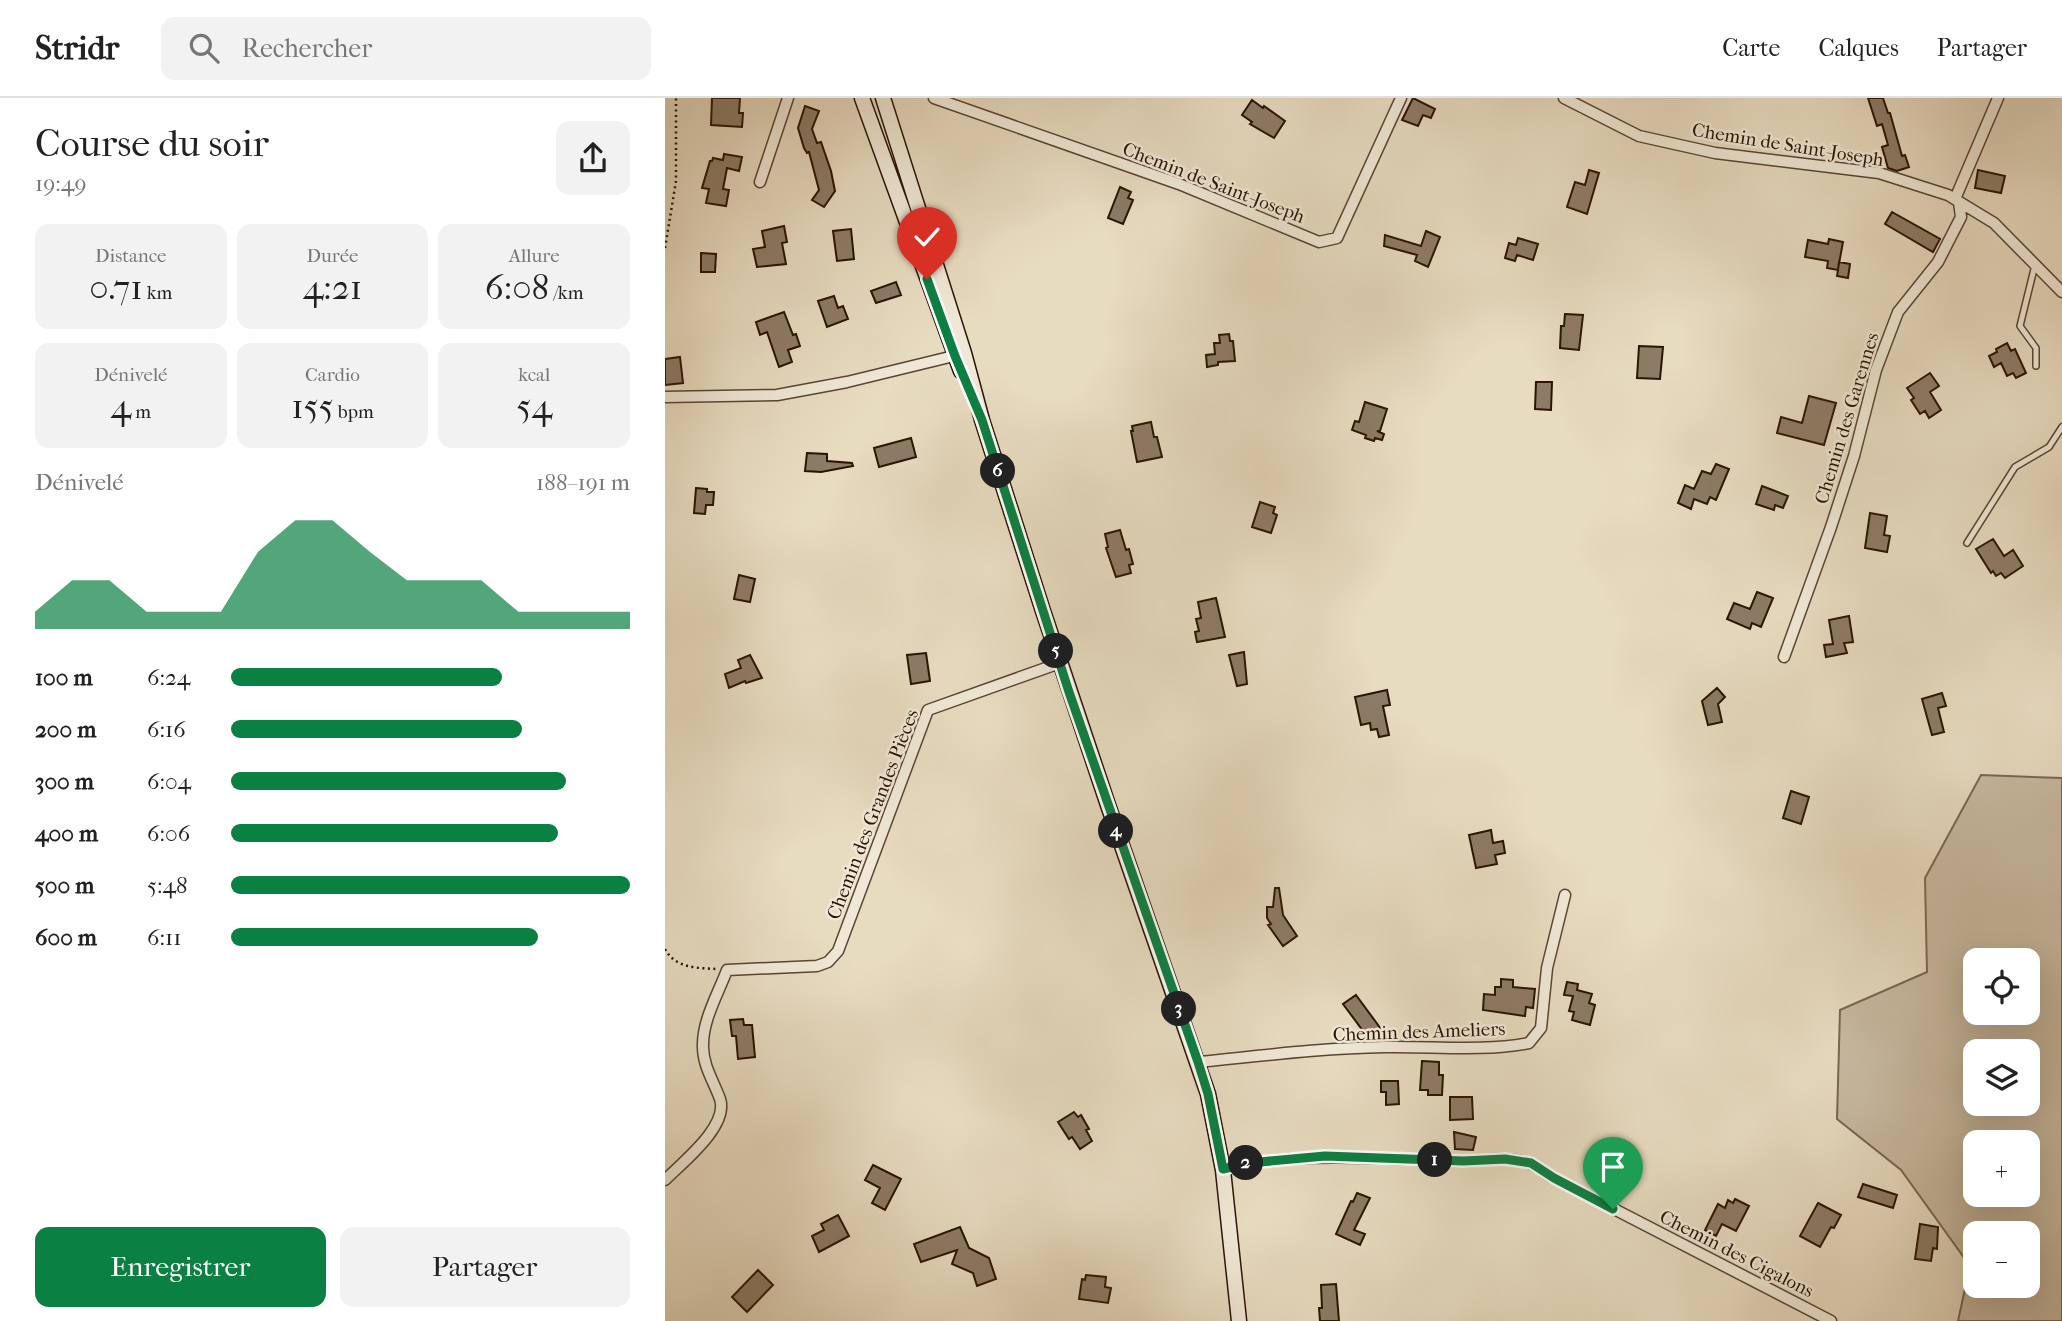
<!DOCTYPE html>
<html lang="fr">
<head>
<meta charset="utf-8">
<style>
	:root { --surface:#fff; --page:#f2f2f2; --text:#222; --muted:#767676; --line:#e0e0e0; --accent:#0b8043 }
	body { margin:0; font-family:"IM FELL French Canon",serif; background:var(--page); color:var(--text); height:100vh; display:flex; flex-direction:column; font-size:26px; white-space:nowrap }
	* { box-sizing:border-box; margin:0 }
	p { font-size:23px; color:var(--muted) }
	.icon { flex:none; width:38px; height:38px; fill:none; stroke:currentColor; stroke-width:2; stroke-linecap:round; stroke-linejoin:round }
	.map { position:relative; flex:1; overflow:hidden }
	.side { display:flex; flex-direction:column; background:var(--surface); width:665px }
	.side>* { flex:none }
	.tools { position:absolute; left:1298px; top:850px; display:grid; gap:14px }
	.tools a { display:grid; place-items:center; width:77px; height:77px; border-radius:14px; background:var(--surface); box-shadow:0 7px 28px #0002; font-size:35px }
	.pin { position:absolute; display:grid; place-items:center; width:60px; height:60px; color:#fff; margin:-72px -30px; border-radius:50% 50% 50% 0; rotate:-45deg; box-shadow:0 0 7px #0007 }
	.pin .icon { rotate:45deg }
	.km { position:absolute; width:35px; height:35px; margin:-18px; border-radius:50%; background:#222; color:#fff; font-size:19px; line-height:35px; text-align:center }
	.round { display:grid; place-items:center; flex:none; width:74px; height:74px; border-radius:14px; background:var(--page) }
	.summary { display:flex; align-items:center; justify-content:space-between; height:119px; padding:0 35px }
	h1 { font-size:38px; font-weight:600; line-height:52px }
	.stats { display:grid; grid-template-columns:repeat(3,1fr); gap:10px; height:119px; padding:7px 35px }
	.stats div { display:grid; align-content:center; border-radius:14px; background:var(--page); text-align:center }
	.stats b { font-size:35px; font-weight:600 }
	.stats small { font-size:19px; font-weight:400 }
	.stats p { font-size:19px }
	.chart { height:196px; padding:14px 35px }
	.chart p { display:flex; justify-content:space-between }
	.chart svg { width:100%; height:126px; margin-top:7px; fill:var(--accent); opacity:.7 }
	.action { display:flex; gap:14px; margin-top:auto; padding:14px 35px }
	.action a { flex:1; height:80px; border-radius:14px; background:var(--accent); color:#fff; font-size:28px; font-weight:600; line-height:80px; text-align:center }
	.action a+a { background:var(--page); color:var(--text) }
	ul { padding:0 35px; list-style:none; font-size:23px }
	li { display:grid; grid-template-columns:112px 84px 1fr; align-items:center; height:52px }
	li i { height:18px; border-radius:9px; background:var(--accent) }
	header { display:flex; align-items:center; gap:42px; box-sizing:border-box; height:98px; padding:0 35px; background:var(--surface); border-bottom:2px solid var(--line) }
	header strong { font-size:33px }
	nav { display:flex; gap:38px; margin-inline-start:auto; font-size:24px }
	.search { width:490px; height:63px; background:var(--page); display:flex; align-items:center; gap:18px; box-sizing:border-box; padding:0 24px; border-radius:14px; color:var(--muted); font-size:26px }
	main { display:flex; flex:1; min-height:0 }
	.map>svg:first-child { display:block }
	.green { fill:#c7b9a0; stroke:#796652; stroke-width:2; fill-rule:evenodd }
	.building { fill:#8d7b66; stroke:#2b1305; stroke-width:2 }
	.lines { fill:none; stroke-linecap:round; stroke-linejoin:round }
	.service-casing { stroke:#5a4534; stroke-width:8 }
	.minor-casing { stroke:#5a4534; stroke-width:13 }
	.secondary-casing { stroke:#2b1305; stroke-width:17 }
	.path { stroke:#2b1305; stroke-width:2.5; stroke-dasharray:2 3.5; stroke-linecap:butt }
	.service { stroke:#efe8d6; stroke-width:5 }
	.minor { stroke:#efe8d6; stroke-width:10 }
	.secondary { stroke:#efe8d6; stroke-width:14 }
	.route-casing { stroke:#fff; stroke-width:14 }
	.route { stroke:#0b8043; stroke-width:9 }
	.labels { text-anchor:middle; stroke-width:5; stroke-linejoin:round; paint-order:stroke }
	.street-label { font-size:19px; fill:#2b1305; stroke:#efe8d6 }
</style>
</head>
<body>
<header>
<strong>Stridr</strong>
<div class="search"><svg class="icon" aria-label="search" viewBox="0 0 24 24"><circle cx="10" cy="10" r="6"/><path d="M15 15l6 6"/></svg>Rechercher</div>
<nav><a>Carte</a><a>Calques</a><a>Partager</a></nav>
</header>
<main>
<section class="side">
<div class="summary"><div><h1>Course du soir</h1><p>19:49</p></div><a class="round"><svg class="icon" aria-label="share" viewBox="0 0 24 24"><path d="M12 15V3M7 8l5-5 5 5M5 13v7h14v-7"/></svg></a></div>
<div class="stats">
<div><p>Distance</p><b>0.71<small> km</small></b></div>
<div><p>Durée</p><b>4:21</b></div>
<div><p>Allure</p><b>6:08<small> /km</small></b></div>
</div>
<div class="stats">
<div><p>Dénivelé</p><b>4<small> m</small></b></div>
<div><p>Cardio</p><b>155<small> bpm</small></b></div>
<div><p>kcal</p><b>54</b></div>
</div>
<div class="chart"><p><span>Dénivelé</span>188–191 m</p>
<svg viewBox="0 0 160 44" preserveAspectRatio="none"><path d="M0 44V38L10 27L20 27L30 38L40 38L50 38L60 17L70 6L80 6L90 17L100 27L110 27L120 27L130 38L140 38L150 38L160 38V44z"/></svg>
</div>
<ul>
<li><b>100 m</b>6:24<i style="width:68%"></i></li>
<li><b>200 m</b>6:16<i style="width:73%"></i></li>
<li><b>300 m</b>6:04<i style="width:84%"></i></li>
<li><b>400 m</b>6:06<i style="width:82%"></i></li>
<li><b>500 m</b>5:48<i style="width:100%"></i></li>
<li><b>600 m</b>6:11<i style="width:77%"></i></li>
</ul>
<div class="action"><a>Enregistrer</a><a>Partager</a></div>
</section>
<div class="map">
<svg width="1397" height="1223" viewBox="0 0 1397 1223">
	<rect width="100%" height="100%" fill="#e7dbc0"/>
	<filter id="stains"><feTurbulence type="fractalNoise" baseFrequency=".00286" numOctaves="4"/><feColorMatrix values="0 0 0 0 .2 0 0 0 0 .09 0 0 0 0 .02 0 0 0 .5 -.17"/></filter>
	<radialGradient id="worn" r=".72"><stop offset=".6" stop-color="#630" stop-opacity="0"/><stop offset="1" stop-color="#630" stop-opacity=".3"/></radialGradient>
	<path class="green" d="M1316 677 1397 680V1223H1293L1305 1168 1236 1072 1172 1021 1175 912 1262 874 1260 780ZM1311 863H1363V915H1311ZM1311 954H1363V1006H1311ZM1311 1045H1363V1097H1311ZM1311 1136H1363V1188H1311Z"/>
	<path class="building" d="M47 0H75L74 15H78L77 29 46 27Z
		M748 0 770 11 766 20 758 17 753 28 737 22Z
		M1203 0H1218L1223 15H1225L1237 58 1240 57 1244 69 1232 73 1223 70 1217 49 1223 47 1217 26 1212 28Z
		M587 2 598 10 599 8 620 23 609 40 585 26 587 24 577 17Z
		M140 8 154 13 147 31 152 45 156 44 166 73 170 93 159 109 147 102 154 92 144 54 142 55 139 50 133 30Z
		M59 56 77 59 74 73 62 70 58 91 64 92 61 108 41 105 44 91 37 90 45 63H47L48 60 58 62Z
		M924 72 934 75 922 116 902 109 910 84 920 87Z
		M1313 72 1340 78 1336 95 1310 90Z
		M455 89 466 94 463 100 468 102 458 126 443 120Z
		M1227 114 1275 141 1268 154 1220 126Z
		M119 128 122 144 117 145 121 166 92 169 88 151 100 149 97 133Z
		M186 131 189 161 172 163 168 133Z
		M761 133 775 139 763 169 750 163 752 157 719 148 720 137 756 148Z
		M853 140 873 146 868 162 852 157 850 163 840 160 844 145 851 147Z
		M1164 141 1178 144 1173 171 1174 164 1185 166 1183 180 1172 178 1173 172 1162 170 1163 163 1140 159 1143 142 1163 146Z
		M36 155 51 156 50 174H36Z
		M231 184 236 197 211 205 206 193Z
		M169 198 173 210 178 208 183 221 162 229 153 203Z
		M119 214 128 237 131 236 135 248 123 252 127 264 114 269 102 234 95 237 91 224Z
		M900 216 918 217 914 252 895 250 896 228H899Z
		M564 236 565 243H568L570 263 553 264V267L542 269 541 257 550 256 549 245H555L554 237Z
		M1342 245 1346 253 1350 251 1361 275 1351 280 1348 275 1342 278 1336 265 1329 269 1324 258 1332 254 1331 251Z
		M974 248 998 249 995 281 972 280Z
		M15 259 18 285 0 287V261Z
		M1265 275 1274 288 1265 294 1276 312 1264 320 1260 313 1255 316 1246 302 1249 300 1242 290Z
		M871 284H887L886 312 870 311Z
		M1144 298 1171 305 1159 347 1112 335 1116 319 1137 325Z
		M700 304 722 311 715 333H712L719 336 717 342 710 340 709 343 700 340 701 337 687 332 690 323 694 324Z
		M486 324 489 339H492L497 359 472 364 466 333H468L467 328Z
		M246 340 251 359 214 369 209 350Z
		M142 355 162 356V363L187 365 188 368 156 374 140 373Z
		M1051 366 1064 371 1051 402 1045 399 1042 406 1029 401 1026 411 1013 405 1020 387 1029 391 1037 373 1046 376Z
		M1097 388 1123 398 1118 410 1110 407 1109 412 1091 406Z
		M31 390 42 391V394H49L48 407H41L40 416 29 415Z
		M595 404 610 409 608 415 612 417 606 435 587 429Z
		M1205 415 1222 418 1219 437 1225 438 1222 454 1200 450Z
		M455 432 461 452 464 451 468 466 464 467 466 475 451 479 441 450 443 449 440 436Z
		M1328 441 1339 458 1348 452 1358 468 1340 480 1336 475 1331 478 1328 473 1326 475 1311 451Z
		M74 477 90 481 85 504 69 501Z
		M1092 494 1108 500 1096 529 1087 525 1085 531 1062 521 1069 505 1085 511Z
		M551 500 560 539 532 544 530 534 534 533 531 521 536 520 533 504Z
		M1184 518 1188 544 1179 545 1182 555 1161 559 1159 547 1168 546 1164 522Z
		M579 554 582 586 572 588 564 557Z
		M261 555 265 583 246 586 242 557Z
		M85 557 97 580 81 585 80 583 64 590 60 576 76 570 73 562Z
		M1052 590 1060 599 1053 606 1057 624 1043 627 1037 603Z
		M722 592 725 607 718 608 724 637 714 639 712 631 706 632 705 625 696 627 690 599Z
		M1277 595 1281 608 1273 610 1279 634 1267 637 1257 601Z
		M1126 693 1144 699 1136 726 1118 720Z
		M826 732 828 745 838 743 840 755 830 757 832 766 811 770 804 737Z
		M610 790H614L618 817 632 838 618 848 603 827 606 826 602 820V809H608Z
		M836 881 848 882V889L870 891 868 910 861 909 860 918 818 912 819 896 830 897V889H836Z
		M902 884 913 886 912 892 927 896 924 905 930 907 925 927 907 922 909 914 904 913 908 898 899 897Z
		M691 897 716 931 704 941 678 906Z
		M78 921 79 927H87L90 959 73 961 71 938H67L65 922Z
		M757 963 774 964V977H778L777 997H763V992H755Z
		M716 983H733L734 1006 721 1007V994H716Z
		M785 999H807L808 1021 785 1022Z
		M409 1014 413 1019 416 1017 424 1031 421 1032 427 1043 415 1051 407 1039 404 1041 393 1024Z
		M789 1034 811 1039 808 1052 790 1051Z
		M208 1067 236 1081 220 1112 207 1105 215 1090 200 1082Z
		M1198 1086 1232 1097 1228 1110 1193 1099Z
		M692 1095 705 1100 689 1132 700 1136 695 1147 671 1136 686 1103 688 1104Z
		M1070 1101 1084 1108 1071 1133 1057 1126 1051 1138 1040 1132 1053 1106 1060 1110 1063 1102 1068 1105Z
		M1153 1105 1176 1117 1169 1130 1166 1129 1155 1149 1135 1138Z
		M173 1117 184 1138 154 1154 147 1138 159 1132 156 1126Z
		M1255 1126 1273 1129 1272 1151 1268 1150 1266 1163 1250 1161Z
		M295 1129 304 1150 324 1160 331 1181 312 1188 308 1175 287 1166 292 1152 256 1164 249 1146Z
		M93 1172 108 1187 82 1214 67 1199Z
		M421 1177 441 1179 440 1189 446 1190 443 1205 414 1201 417 1181 420 1182Z
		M671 1186 674 1223H655L654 1210H657L656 1187Z"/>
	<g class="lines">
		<g class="service-casing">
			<path id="service" d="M1370 167 1355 228 1371 250V268
				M1302 445 1350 369 1384 349 1397 329"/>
		</g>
		<g class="minor-casing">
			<path id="minor" d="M269 0 514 86 654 144 672 140 736 0
				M899 0 974 38 1050 55 1214 75 1283 97 1329 125 1397 194
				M95 84 123 0
				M1290 101 1333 0
				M0 299 112 297 182 284 297 256
				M1119 559 1166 429 1189 358 1211 272 1233 214 1273 164 1296 119 1294 104
				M533 964C595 958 657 950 720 949 768 948 817 954 864 945L876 930 882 870 900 797
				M558 1071C639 1052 716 1062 797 1063 819 1063 845 1057 866 1066 874 1069 881 1076 889 1080L1166 1223
				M0 1082C18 1064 64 1028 55 1001 49 984 38 968 38 949 37 923 53 896 62 872L152 868 163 864 173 853 263 612 395 565"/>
		</g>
		<g class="secondary-casing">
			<path id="secondary" d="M197 0 296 273
				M218 0 299 255 317 322 378 513 444 710 543 996 558 1072 574 1223"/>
		</g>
		<path class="path" d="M0 150 11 83V0
			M0 851C10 870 32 870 51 871"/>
		<use href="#service" class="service"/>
		<use href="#minor" class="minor"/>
		<use href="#secondary" class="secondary"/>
	</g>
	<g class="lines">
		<g class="route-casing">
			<path id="route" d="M262 181 290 258 317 322 404 594 533 964 543 996 558 1071 584 1065 660 1058 798 1063 840 1061 866 1065 889 1080 948 1111"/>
		</g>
		<use href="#route" class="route"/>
	</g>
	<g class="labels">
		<g class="street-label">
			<text transform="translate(1123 46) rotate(9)" y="7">Chemin de Saint-Joseph</text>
			<text transform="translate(549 84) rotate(21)" y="7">Chemin de Saint-Joseph</text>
			<text transform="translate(1181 320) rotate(-73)" y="7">Chemin des Garennes</text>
			<text transform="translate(207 716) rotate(-69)" y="7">Chemin des Grandes Pièces</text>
			<text transform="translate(754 933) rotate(-2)" y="7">Chemin des Ameliers</text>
			<text transform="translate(1072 1155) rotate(27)" y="7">Chemin des Cigalons</text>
		</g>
	</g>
	<rect width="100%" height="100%" filter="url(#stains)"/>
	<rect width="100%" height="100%" fill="url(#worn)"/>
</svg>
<div class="tools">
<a><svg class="icon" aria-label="locate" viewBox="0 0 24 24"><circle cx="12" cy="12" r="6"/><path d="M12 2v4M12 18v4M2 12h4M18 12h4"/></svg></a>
<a><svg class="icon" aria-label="layers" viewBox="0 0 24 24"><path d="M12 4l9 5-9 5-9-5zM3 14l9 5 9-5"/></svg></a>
<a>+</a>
<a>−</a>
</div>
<div class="pin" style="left:948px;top:1111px;background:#1e9e55"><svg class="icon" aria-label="arrive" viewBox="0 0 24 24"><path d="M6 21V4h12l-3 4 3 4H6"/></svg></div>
<div class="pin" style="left:262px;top:181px;background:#d93025"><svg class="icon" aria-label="check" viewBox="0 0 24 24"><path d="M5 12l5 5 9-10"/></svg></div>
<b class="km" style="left:770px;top:1062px">1</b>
<b class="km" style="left:581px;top:1065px">2</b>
<b class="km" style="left:514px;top:911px">3</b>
<b class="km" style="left:451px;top:733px">4</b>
<b class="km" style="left:391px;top:553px">5</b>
<b class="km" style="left:333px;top:373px">6</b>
</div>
</main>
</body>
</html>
